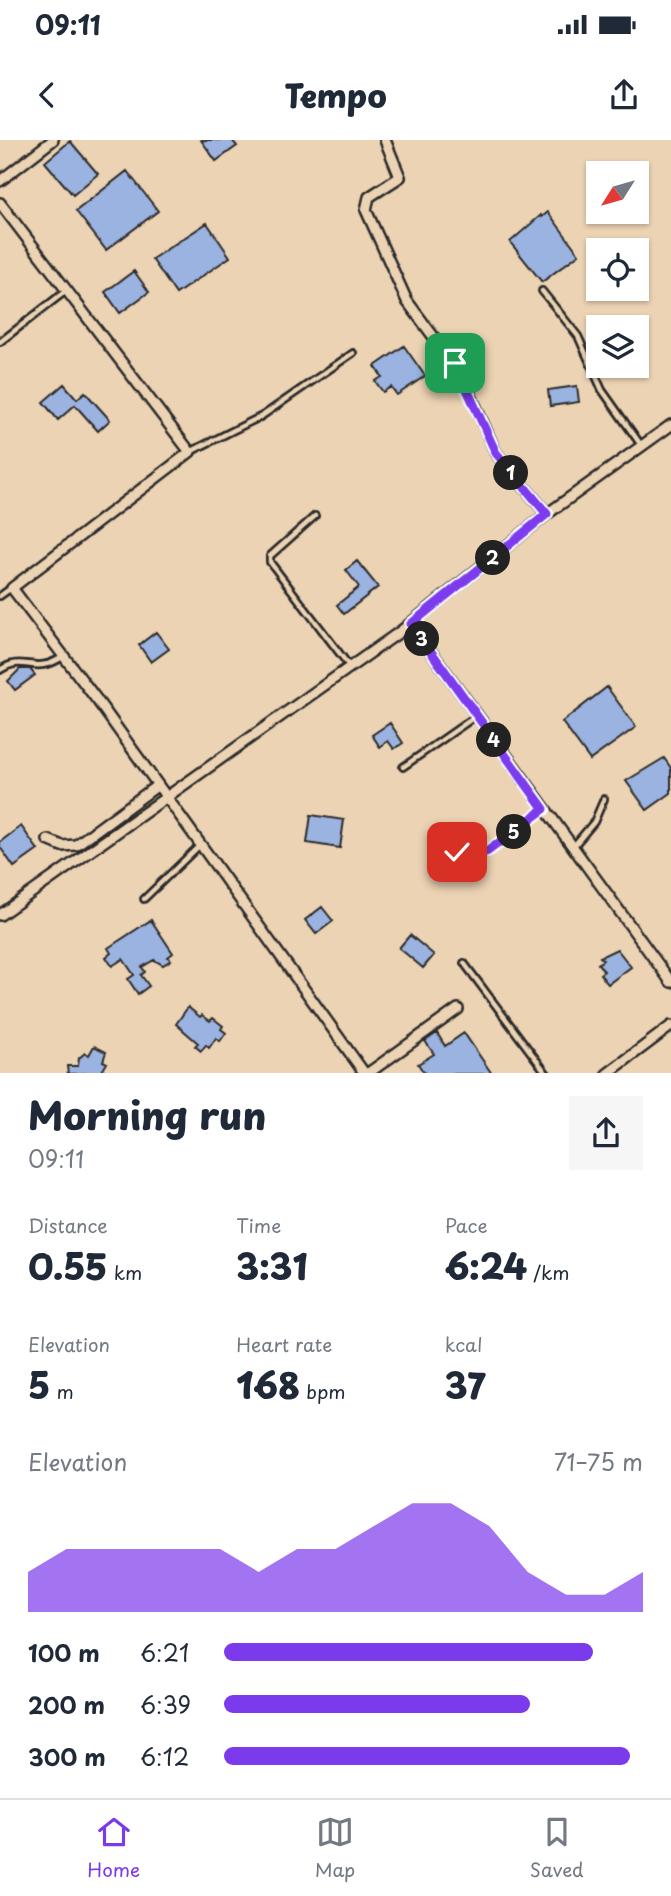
<!DOCTYPE html>
<html lang="en">
<head>
<meta charset="utf-8">
<style>
	:root { --surface:#fff; --page:#f6f6f7; --text:#1f2937; --muted:#747a83; --line:#e0e1e3; --accent:#7c3aed }
	body { margin:0; font-family:"Playpen Sans",sans-serif; background:var(--page); color:var(--text); height:100vh; display:flex; flex-direction:column; font-size:26px; white-space:nowrap }
	* { box-sizing:border-box; margin:0 }
	p { font-size:23px; color:var(--muted) }
	.icon { flex:none; width:38px; height:38px; fill:none; stroke:currentColor; stroke-width:2; stroke-linecap:round; stroke-linejoin:round }
	.map { position:relative; height:933px; overflow:hidden }
	.panel { display:flex; flex-direction:column; background:var(--surface); flex:1 }
	.panel>* { flex:none }
	.needle { width:46px; rotate:233deg }
	.tools { position:absolute; left:586px; top:21px; display:grid; gap:14px }
	.tools a { display:grid; place-items:center; width:63px; height:63px; border-radius:0px; background:var(--surface); box-shadow:0 2px 5px #0004; font-size:35px }
	.pin { position:absolute; display:grid; place-items:center; width:60px; height:60px; color:#fff; margin:-30px; border-radius:14px; box-shadow:0 4px 10px #0006 }
	.km { position:absolute; width:35px; height:35px; margin:-18px; border-radius:50%; background:#222; color:#fff; font-size:19px; line-height:35px; text-align:center }
	.round { display:grid; place-items:center; flex:none; width:74px; height:74px; border-radius:0px; background:var(--page) }
	.overview { display:flex; align-items:center; justify-content:space-between; height:119px; padding:0 28px }
	h1 { font-size:38px; font-weight:800; line-height:52px }
	.stats { display:grid; grid-template-columns:repeat(3,1fr); gap:10px; height:119px; padding:7px 28px }
	.stats div { display:grid; align-content:center }
	.stats b { font-size:35px; font-weight:800 }
	.stats small { font-size:19px; font-weight:400 }
	.stats p { font-size:19px }
	.chart { height:196px; padding:14px 28px }
	.chart p { display:flex; justify-content:space-between }
	.chart svg { width:100%; height:126px; margin-top:7px; fill:var(--accent); opacity:.7 }
	ul { padding:0 28px; list-style:none; font-size:23px }
	li { display:grid; grid-template-columns:112px 84px 1fr; align-items:center; height:52px }
	li i { height:18px; border-radius:9px; background:var(--accent) }
	.status { display:flex; justify-content:space-between; align-items:center; height:49px; padding:0 35px; background:var(--surface); direction:ltr }
	.status svg { height:19px; fill:currentColor }
	header { display:flex; justify-content:space-between; align-items:center; height:91px; padding:0 28px; background:var(--surface); font-size:32px; font-weight:800 }
	.tabs { display:flex; justify-content:space-around; align-items:center; height:98px; border-top:2px solid var(--line); background:var(--surface); font-size:19px; color:var(--muted) }
	.tabs a { display:grid; justify-items:center; gap:4px }
	.tabs .on { color:var(--accent) }
	.map>svg:first-child { display:block }
	.building { fill:#9bb3e0; stroke:#2b2b2b; stroke-width:2 }
	.lines { fill:none; stroke-linecap:round; stroke-linejoin:round }
	.lane-casing { stroke:#2b2b2b; stroke-width:10 }
	.street-casing { stroke:#2b2b2b; stroke-width:14 }
	.lane { stroke:#ecd3b4; stroke-width:4.5 }
	.street { stroke:#ecd3b4; stroke-width:9 }
	.route-casing { stroke:#fff; stroke-width:14 }
	.route { stroke:#7c3aed; stroke-width:9 }
</style>
</head>
<body>
<div class="status"><b>09:11</b><svg viewBox="0 0 49 12"><path d="M0 12V9h3v3zM5 12V6h3v6zM10 12V3h3v9zM15 12V0h3v12zM26 1h20v11H26zM47 4h2v5h-2z"/></svg></div>
<header><svg class="icon" aria-label="back" viewBox="0 0 24 24"><path d="M15 5l-7 7 7 7"/></svg>Tempo<svg class="icon" aria-label="share" viewBox="0 0 24 24"><path d="M12 15V3M7 8l5-5 5 5M5 13v7h14v-7"/></svg></header>
<div class="map">
<svg width="671" height="934" viewBox="0 0 671 934">
	<rect width="100%" height="100%" fill="#ecd3b4"/>
	<filter id="ink" filterUnits="userSpaceOnUse"><feTurbulence type="fractalNoise" baseFrequency=".0143" numOctaves="2"/><feDisplacementMap in="SourceGraphic" scale="14" xChannelSelector="R" yChannelSelector="G"/><feConvolveMatrix kernelMatrix="1 2 1 2 8 2 1 2 1" color-interpolation-filters="sRGB"/></filter>
	<g filter="url(#ink)">
		<path class="building" d="M201 0H232L237 6 216 21Z
			M70 1 98 34 73 55 45 22Z
			M127 31 158 71 106 110 76 71Z
			M548 72 579 114 542 142 510 102 541 75 542 77Z
			M207 83 230 117 176 154 152 119Z
			M134 131 149 152 120 173 105 152Z
			M404 206 425 236 397 255 391 247 383 252 375 241 382 237 375 226Z
			M64 244 77 259 85 252 110 280 98 291 75 265 58 280 43 262Z
			M577 246 579 262 550 266 548 250Z
			M357 421 378 447 344 474 337 465 359 447 346 430Z
			M156 492 169 509 151 522 139 505Z
			M20 529H30L35 535 15 550 8 541Z
			M607 547 636 587 590 620 562 582Z
			M390 583 403 603 394 609 388 601 380 607 372 595Z
			M664 618 671 628V653L647 670 626 641Z
			M311 675 344 680 340 708 307 703Z
			M21 686 38 710 14 727 0 707V702Z
			M322 767 333 781 316 794 305 780Z
			M151 780 173 813 168 817 171 820 163 825 154 820 142 827 145 832 141 835 149 846 138 854 128 839 134 835 123 819 112 826 106 817 111 813 108 808Z
			M410 795 434 815 423 828 399 808Z
			M617 809 631 827 608 844 600 834 604 831 598 824 603 820 600 817Z
			M188 867 200 877 202 875 210 881 213 878 223 886 221 889 226 893 220 901 216 898 209 908 206 905 201 911 195 906 198 903 176 884Z
			M437 893 445 906 464 893 492 934H425L418 924 434 914 425 901Z
			M94 906 106 912 103 921 107 923 101 933 68 934 67 926H78L79 918 85 913 89 915Z"/>
		<g class="lines">
			<g class="lane-casing">
				<path id="lane" d="M542 151 578 196 602 250 641 305
					M0 202 67 150
					M190 312 262 276 353 213
					M315 376 270 416V422L350 527
					M0 456 11 448
					M0 530C25 513 33 537 64 516
					M403 627 476 576
					M434 697 457 712 483 714 544 669
					M573 707 594 682 604 659
					M144 759 200 705
					M464 823 547 934"/>
			</g>
			<g class="street-casing">
				<path id="street" d="M385 0 400 37 369 57 366 70 407 161 462 235 496 313 547 374
					M0 41 53 0
					M0 63 190 312 12 448 97 560 365 934
					M411 484 671 842
					M48 700 62 706 76 705 158 645
					M0 775 401 491 547 374 671 285
					M367 934 458 869
					M607 934 671 886"/>
			</g>
			<use href="#lane" class="lane"/>
			<use href="#street" class="street"/>
		</g>
	</g>
	<g class="lines" filter="url(#ink)">
		<g class="route-casing">
			<path id="route" d="M455 223 496 313 547 374 411 484 544 669 488 711 477 715 457 712"/>
		</g>
		<use href="#route" class="route"/>
	</g>
</svg>
<div class="tools">
<a><svg class="needle" viewBox="-14 -14 28 28"><path d="M0-13l5 13h-10z" fill="#e53935"/><path d="M0 13l5-13h-10z" fill="#747a83"/></svg></a>
<a><svg class="icon" aria-label="locate" viewBox="0 0 24 24"><circle cx="12" cy="12" r="6"/><path d="M12 2v4M12 18v4M2 12h4M18 12h4"/></svg></a>
<a><svg class="icon" aria-label="layers" viewBox="0 0 24 24"><path d="M12 4l9 5-9 5-9-5zM3 14l9 5 9-5"/></svg></a>
</div>
<div class="pin" style="left:455px;top:223px;background:#1e9e55"><svg class="icon" aria-label="arrive" viewBox="0 0 24 24"><path d="M6 21V4h12l-3 4 3 4H6"/></svg></div>
<div class="pin" style="left:457px;top:712px;background:#d93025"><svg class="icon" aria-label="check" viewBox="0 0 24 24"><path d="M5 12l5 5 9-10"/></svg></div>
<b class="km" style="left:511px;top:333px">1</b>
<b class="km" style="left:493px;top:418px">2</b>
<b class="km" style="left:422px;top:499px">3</b>
<b class="km" style="left:494px;top:600px">4</b>
<b class="km" style="left:514px;top:692px">5</b>
</div>
<section class="panel">
<div class="overview"><div><h1>Morning run</h1><p>09:11</p></div><a class="round"><svg class="icon" aria-label="share" viewBox="0 0 24 24"><path d="M12 15V3M7 8l5-5 5 5M5 13v7h14v-7"/></svg></a></div>
<div class="stats">
<div><p>Distance</p><b>0.55<small> km</small></b></div>
<div><p>Time</p><b>3:31</b></div>
<div><p>Pace</p><b>6:24<small> /km</small></b></div>
</div>
<div class="stats">
<div><p>Elevation</p><b>5<small> m</small></b></div>
<div><p>Heart rate</p><b>168<small> bpm</small></b></div>
<div><p>kcal</p><b>37</b></div>
</div>
<div class="chart"><p><span>Elevation</span>71–75 m</p>
<svg viewBox="0 0 160 44" preserveAspectRatio="none"><path d="M0 44V30L10 22L20 22L30 22L40 22L50 22L60 30L70 22L80 22L90 14L100 6L110 6L120 14L130 30L140 38L150 38L160 30V44z"/></svg>
</div>
<ul>
<li><b>100 m</b>6:21<i style="width:88%"></i></li>
<li><b>200 m</b>6:39<i style="width:73%"></i></li>
<li><b>300 m</b>6:12<i style="width:97%"></i></li>
</ul>
</section>
<nav class="tabs">
<a class="on"><svg class="icon" aria-label="home" viewBox="0 0 24 24"><path d="M3 11l9-7 9 7M6 9v11h12V9"/></svg>Home</a>
<a><svg class="icon" aria-label="map" viewBox="0 0 24 24"><path d="M3 6l6-2 6 2 6-2v14l-6 2-6-2-6 2zM9 4v14M15 6v14"/></svg>Map</a>
<a><svg class="icon" aria-label="saved" viewBox="0 0 24 24"><path d="M7 4h10v16l-5-4-5 4z"/></svg>Saved</a>
</nav>
</body>
</html>
